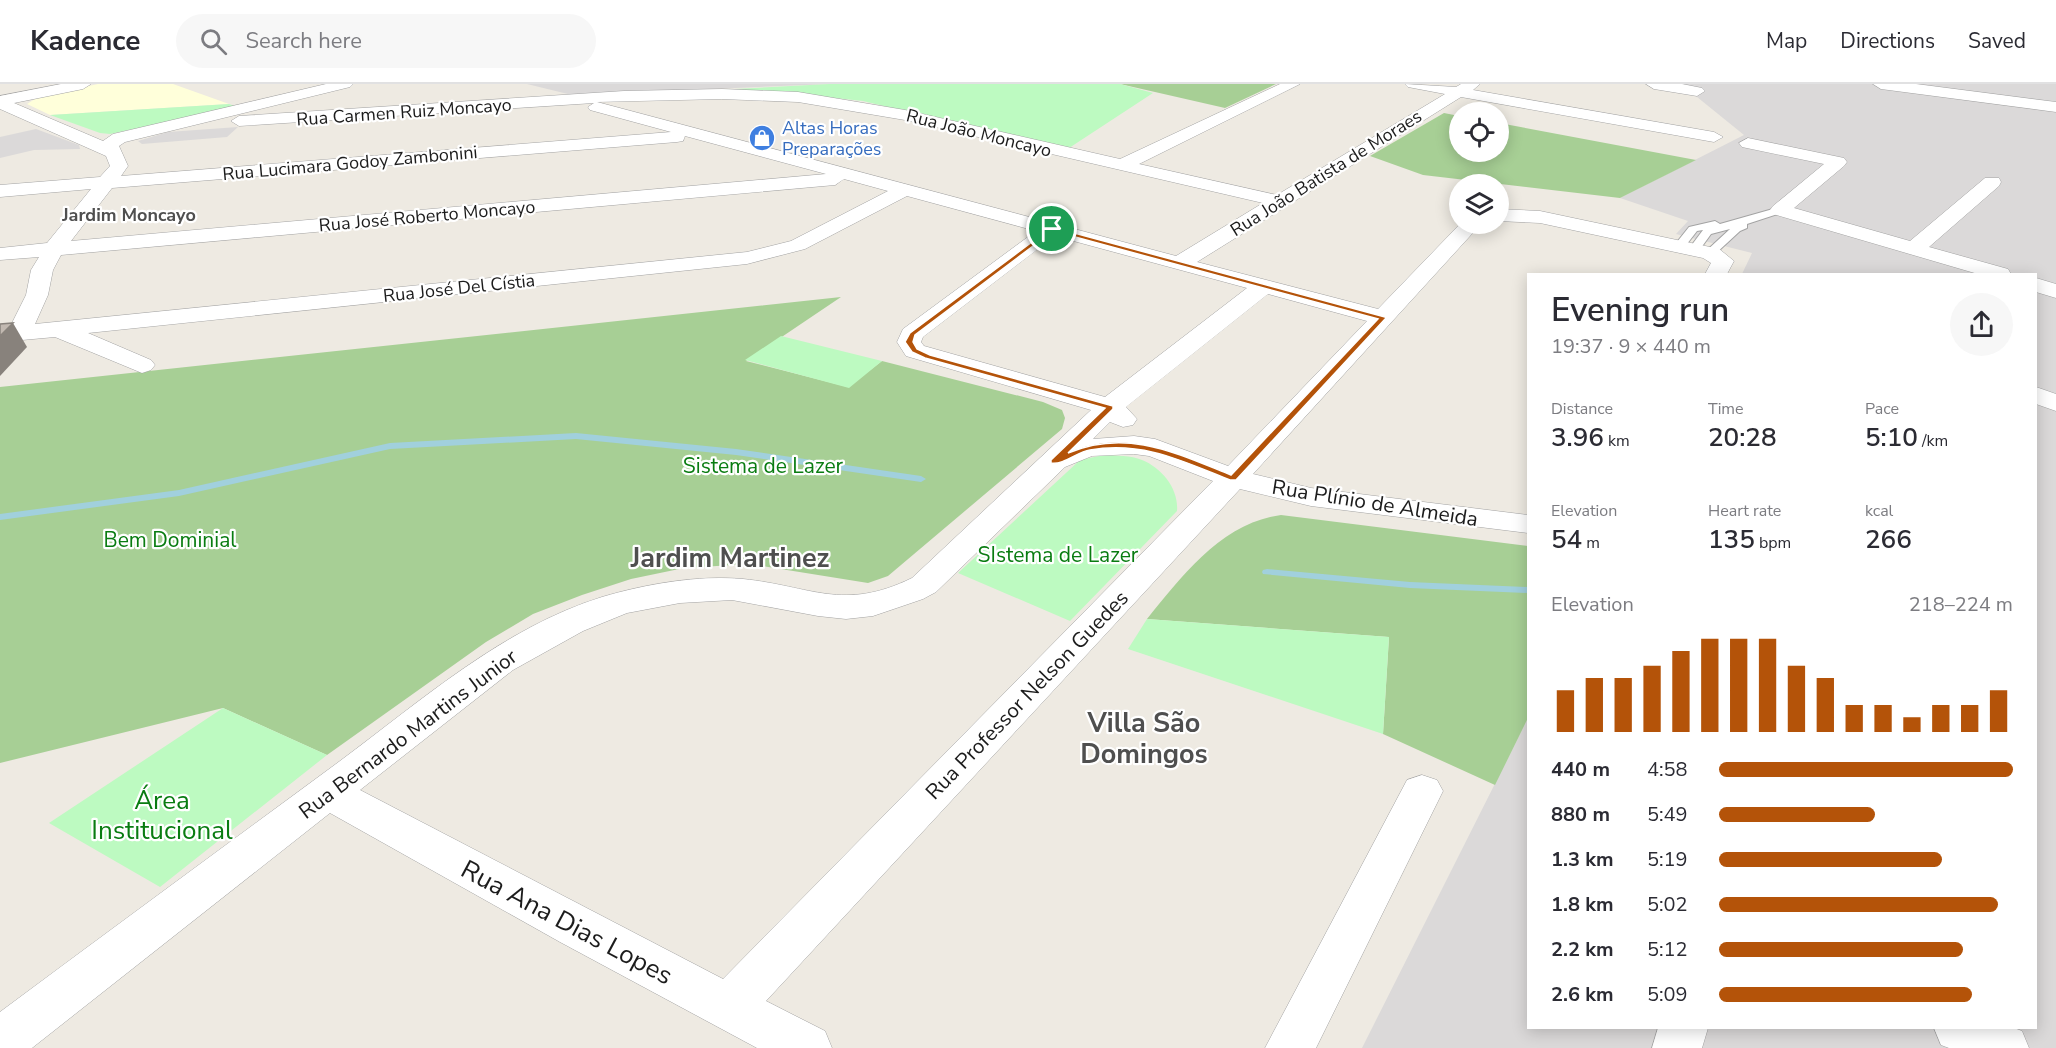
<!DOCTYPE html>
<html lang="en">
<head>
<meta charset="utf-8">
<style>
	:root { --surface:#fff; --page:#f7f7f7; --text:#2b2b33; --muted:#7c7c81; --line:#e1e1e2; --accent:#b45309 }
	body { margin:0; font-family:"Nunito Sans",sans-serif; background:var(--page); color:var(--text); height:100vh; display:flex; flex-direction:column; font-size:22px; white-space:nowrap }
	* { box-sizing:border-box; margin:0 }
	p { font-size:20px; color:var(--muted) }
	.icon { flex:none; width:33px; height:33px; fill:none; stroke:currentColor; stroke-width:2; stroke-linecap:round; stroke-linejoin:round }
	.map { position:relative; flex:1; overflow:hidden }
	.details { position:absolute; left:1527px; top:189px; width:510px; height:756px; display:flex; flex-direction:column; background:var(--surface); border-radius:0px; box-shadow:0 3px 15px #0003 }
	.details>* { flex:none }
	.controls { position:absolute; left:1449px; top:18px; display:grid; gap:12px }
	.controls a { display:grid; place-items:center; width:60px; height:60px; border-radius:50%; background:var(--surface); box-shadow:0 3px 15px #0003; font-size:30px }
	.pin { position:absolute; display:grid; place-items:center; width:51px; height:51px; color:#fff; margin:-26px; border:3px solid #fff; border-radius:50%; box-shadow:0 2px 6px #0007 }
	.round { display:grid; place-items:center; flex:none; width:63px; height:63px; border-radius:32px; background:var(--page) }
	.headline { display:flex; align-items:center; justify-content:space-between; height:102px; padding:0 24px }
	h1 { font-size:33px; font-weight:600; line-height:45px }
	.metrics { display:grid; grid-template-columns:repeat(3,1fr); gap:9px; height:102px; padding:6px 24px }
	.metrics div { display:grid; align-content:center }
	.metrics b { font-size:26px; font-weight:600 }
	.metrics small { font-size:16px; font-weight:400 }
	.metrics p { font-size:16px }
	.chart { height:168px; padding:12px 24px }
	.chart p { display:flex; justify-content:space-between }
	.chart svg { width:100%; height:108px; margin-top:6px; stroke:var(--accent); stroke-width:6 }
	ul { padding:0 24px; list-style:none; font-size:20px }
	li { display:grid; grid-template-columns:96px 72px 1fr; align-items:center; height:45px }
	li i { height:15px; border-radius:8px; background:var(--accent) }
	header { display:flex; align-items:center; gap:36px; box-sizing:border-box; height:84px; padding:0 30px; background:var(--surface); border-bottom:2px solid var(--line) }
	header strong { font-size:28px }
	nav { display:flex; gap:33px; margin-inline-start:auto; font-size:21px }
	.search { width:420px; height:54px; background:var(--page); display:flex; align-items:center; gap:15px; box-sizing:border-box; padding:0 21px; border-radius:33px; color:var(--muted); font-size:22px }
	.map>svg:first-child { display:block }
	.residential { fill:#dbd9d9 }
	.education { fill:#ffffda }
	.forest { fill:#a7cf95 }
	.park { fill:#bdfac1 }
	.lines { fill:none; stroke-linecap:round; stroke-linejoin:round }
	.stream { fill:#a1d0dd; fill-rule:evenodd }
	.service-casing { stroke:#a3a3a3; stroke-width:2 }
	.minor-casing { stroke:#a3a3a3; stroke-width:1 }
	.service { fill:#fff; fill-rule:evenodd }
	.minor { fill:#fff; fill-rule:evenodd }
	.shaded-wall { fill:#88827c }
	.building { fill:#c2b9b1; stroke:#88827c; stroke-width:1.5 }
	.route { fill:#b45309; stroke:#fff; stroke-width:1.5; fill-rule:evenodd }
	.labels { text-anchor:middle; stroke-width:4.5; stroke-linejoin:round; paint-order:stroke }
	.far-street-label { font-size:18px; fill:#1c1c1c; stroke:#fff }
	.far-shop-label { font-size:18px; fill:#366cbe; stroke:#fff; text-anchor:start }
	.far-neighbourhood-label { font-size:18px; font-weight:bold; fill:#4f4f4f; stroke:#fff }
	.park-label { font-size:21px; fill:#097c11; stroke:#fff }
	.street-label { font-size:21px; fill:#1c1c1c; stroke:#fff }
	.near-park-label { font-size:26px; fill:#097c11; stroke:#fff }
	.near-street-label { font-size:26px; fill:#1c1c1c; stroke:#fff }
	.district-label { font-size:27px; font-weight:bold; fill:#4f4f4f; stroke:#fff }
</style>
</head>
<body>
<header>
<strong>Kadence</strong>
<div class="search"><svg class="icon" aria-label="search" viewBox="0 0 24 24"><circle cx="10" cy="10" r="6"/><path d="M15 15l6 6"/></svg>Search here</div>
<nav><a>Map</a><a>Directions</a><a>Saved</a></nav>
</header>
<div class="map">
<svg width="2056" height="964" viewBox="0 0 2056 964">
	<rect width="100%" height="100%" fill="#eeeae2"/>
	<path class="residential" d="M527 0H829L572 11Z
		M1681 0H2056V964H1362L1528 634V944H2036V190H1742L1752 169 1676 150 1688 137 1620 114 1744 51Z
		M238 43 227 53 142 60 138 57 168 48Z
		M36 45 79 61 80 65 34 66 0 74V53Z"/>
	<path class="education" d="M98 0H173L229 20 50 31 27 20 38 13Z"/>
	<path class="forest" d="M1120 0H1276L1225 24Z
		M1444 29 1459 32 1460 68H1498L1499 39 1696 76 1620 114 1423 91 1370 72Z
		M841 213 746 277 848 303 882 277 1043 318 1062 326 1065 334 1062 345 888 492 868 499 750 480 684 484 631 495 582 511 533 530 486 558 327 671 223 624 0 679V303Z
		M1281 431 1528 462V634L1495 701 1383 650 1389 553 1147 535C1183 491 1222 439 1281 431Z"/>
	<path class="park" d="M829 0H1120L1153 9 1066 66 863 17 798 10 696 7Z
		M229 20 238 23 110 50 100 49 50 31Z
		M781 252 882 277 849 304 745 276Z
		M1104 371C1116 372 1131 371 1142 376 1162 384 1179 405 1177 427L1070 537 958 489 1080 376Z
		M1147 535 1389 553 1383 650 1128 565Z
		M223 624 327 671 160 803 49 739Z"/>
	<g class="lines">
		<path class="stream" d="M576 349 736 365 921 392 926 395 921 398 736 371 576 355 390 365 179 412 0 436V430L179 406 390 359Z
			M1267 485 1410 498 1528 503V509L1410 504 1263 490 1262 488 1263 486Z"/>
		<g class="service-casing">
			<path id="service" d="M1780 123 1784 124V128L1747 140V144L1740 147 1714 171 1704 169 1730 145 1711 150 1698 168 1688 166 1703 146 1697 147 1683 165 1673 163 1689 143 1715 137 1720 140Z"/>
		</g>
		<g class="minor-casing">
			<path id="minor" d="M61 0H91L83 5 14 19 103 57 113 50 326 0H353L350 3 125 58 119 62 128 82 121 92 671 48 590 26 588 23 594 19 239 42 231 37 239 32 624 7 722 5 798 8 905 26 1120 75 1280 0H1300L1139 80 1277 111 1445 10 1408 3 1405 0 1456 3 1461 0H1480L1473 6 1714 48 1723 53 1714 58 1461 13 1197 178 1378 225 1460 140H1481L1253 390 1311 404 1528 431V449L1311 422 1240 405 766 917 825 947 832 964H757L560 858 330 729 32 964H0V928C113 844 226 761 340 677 422 616 503 544 602 513 646 500 698 491 743 495 811 502 843 528 912 494L1091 326 906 272 897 258 903 245 1036 147 907 112 805 165 747 180 88 249 151 276 155 281 151 286 142 289 55 253 0 258V244L10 243 26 211 31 186 39 173 0 176V164L47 159 91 105 0 113V101L100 93 110 82 106 72 0 25V12ZM722 15 798 18 905 36 1263 119 1176 172 597 18ZM685 52 826 90 71 157 112 104 677 58 683 57ZM844 95 888 107 791 157 747 168 35 240 48 211 53 186 61 171 835 101ZM1055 152 1247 204 1105 313 924 262 921 258 923 253ZM1268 210 1367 237 1228 382 1155 355 1134 352 1093 355 1110 338 1123 343 1133 341 1137 335 1126 323ZM1134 370 1149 372 1213 397 723 895 360 706 513 586 583 547 627 529 680 519 732 516 818 532 846 535 873 532 923 515 936 508 1065 383 1092 372Z
				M1646 0H1682L1702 4 1705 7 1697 12 1654 5Z
				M1873 0H1916L2056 18V28L1881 5Z
				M1748 54 1844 74 1847 78 1844 82 1794 124 1910 157 1985 94H1999L2001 98 1999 102 1929 163 2008 185 2011 190H1978L1773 130 1770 126 1773 122 1824 80 1742 63 1739 59Z
				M1498 125 1540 127 1710 163 1718 164 1734 177 1727 190H1705L1711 179 1703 174 1540 139 1498 137Z
				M2036 194 2056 200V214L2036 208Z
				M2036 303 2056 310V327L2036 320Z
				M1422 691 1437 696 1443 707 1316 964H1265L1407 696Z
				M1658 944H1708L1702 964H1652Z
				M1934 944H2014L2022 947 2029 964H1949L1941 961Z"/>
		</g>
		<use href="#service" class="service"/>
		<use href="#minor" class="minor"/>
	</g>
	<path class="shaded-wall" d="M13 239 27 263 0 292V252Z"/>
	<path class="building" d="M13 239 0 252V240Z"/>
	<path class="route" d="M1052 143 1385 233 1386 234 1236 396H1230C1182 377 1143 357 1090 366 1077 368 1064 381 1051 379V376L1105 324 925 274 912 268 905 258 910 249ZM1053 147 1378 235 1231 391C1176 369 1127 344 1068 369L1113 325V322L930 271 917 265 913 258 915 251Z"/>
	<defs>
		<g id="shop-disc" transform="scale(1.35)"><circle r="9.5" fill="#3f7fe0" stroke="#fff"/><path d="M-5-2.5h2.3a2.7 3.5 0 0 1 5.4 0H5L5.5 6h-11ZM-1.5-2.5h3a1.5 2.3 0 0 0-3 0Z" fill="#fff"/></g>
	</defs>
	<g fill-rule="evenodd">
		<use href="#shop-disc" x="762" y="54"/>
	</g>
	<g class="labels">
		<g class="far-street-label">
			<text transform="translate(404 28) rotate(-4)" y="6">Rua Carmen Ruiz Moncayo</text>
			<text transform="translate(979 49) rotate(14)" y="6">Rua João Moncayo</text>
			<text transform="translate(350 79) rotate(-5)" y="6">Rua Lucimara Godoy Zambonini</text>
			<text transform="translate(1326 89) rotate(-32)" y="6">Rua João Batista de Moraes</text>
			<text transform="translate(427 132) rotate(-5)" y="6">Rua José Roberto Moncayo</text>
			<text transform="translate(459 204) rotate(-6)" y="6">Rua José Del Cístia</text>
		</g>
		<g class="far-shop-label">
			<text x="782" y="50">Altas Horas<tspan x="782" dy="21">Preparações</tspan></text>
		</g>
		<g class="far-neighbourhood-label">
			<text x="129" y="137">Jardim Moncayo</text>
		</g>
		<g class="park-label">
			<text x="763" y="389">Sistema de Lazer</text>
			<text x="170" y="463">Bem Dominial</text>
			<text x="1058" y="478">SIstema de Lazer</text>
		</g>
		<g class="street-label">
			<text transform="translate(1375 419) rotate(9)" y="7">Rua Plínio de Almeida</text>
			<text transform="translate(1027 611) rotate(-46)" y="7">Rua Professor Nelson Guedes</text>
			<text transform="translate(408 650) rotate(-37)" y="7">Rua Bernardo Martins Junior</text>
		</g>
		<g class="near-park-label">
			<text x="162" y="725">Área<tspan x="162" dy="30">Institucional</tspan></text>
		</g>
		<g class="near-street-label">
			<text transform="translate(567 838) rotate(28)" y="9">Rua Ana Dias Lopes</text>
		</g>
		<g class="district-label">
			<text x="730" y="483">Jardim Martinez</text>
			<text x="1144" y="648">Villa São<tspan x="1144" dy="31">Domingos</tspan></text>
		</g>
	</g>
</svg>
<div class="controls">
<a><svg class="icon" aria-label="locate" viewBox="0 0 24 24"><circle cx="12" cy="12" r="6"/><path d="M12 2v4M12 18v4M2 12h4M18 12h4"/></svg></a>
<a><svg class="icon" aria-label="layers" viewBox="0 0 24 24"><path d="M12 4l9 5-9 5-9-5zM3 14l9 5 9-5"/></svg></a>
</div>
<div class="pin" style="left:1052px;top:145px;background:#1e9e55"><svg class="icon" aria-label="arrive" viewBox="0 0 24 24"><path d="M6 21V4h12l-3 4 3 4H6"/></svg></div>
<section class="details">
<div class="headline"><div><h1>Evening run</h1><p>19:37 · 9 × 440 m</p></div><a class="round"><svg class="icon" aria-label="share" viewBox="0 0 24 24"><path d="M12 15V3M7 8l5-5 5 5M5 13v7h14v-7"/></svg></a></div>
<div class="metrics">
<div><p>Distance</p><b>3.96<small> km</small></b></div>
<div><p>Time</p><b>20:28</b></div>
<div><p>Pace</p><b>5:10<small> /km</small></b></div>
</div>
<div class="metrics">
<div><p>Elevation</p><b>54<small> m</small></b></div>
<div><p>Heart rate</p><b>135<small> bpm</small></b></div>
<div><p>kcal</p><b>266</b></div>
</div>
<div class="chart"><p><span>Elevation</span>218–224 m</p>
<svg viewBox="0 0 160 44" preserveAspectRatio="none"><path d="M5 44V27M15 44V22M25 44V22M35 44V17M45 44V11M55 44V6M65 44V6M75 44V6M85 44V17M95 44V22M105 44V33M115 44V33M125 44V38M135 44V33M145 44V33M155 44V27"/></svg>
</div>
<ul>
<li><b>440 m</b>4:58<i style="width:100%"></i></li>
<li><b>880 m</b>5:49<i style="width:53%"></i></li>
<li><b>1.3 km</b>5:19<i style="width:76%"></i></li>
<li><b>1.8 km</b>5:02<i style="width:95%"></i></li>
<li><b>2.2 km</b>5:12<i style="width:83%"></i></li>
<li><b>2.6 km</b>5:09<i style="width:86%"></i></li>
</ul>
</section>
</div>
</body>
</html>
